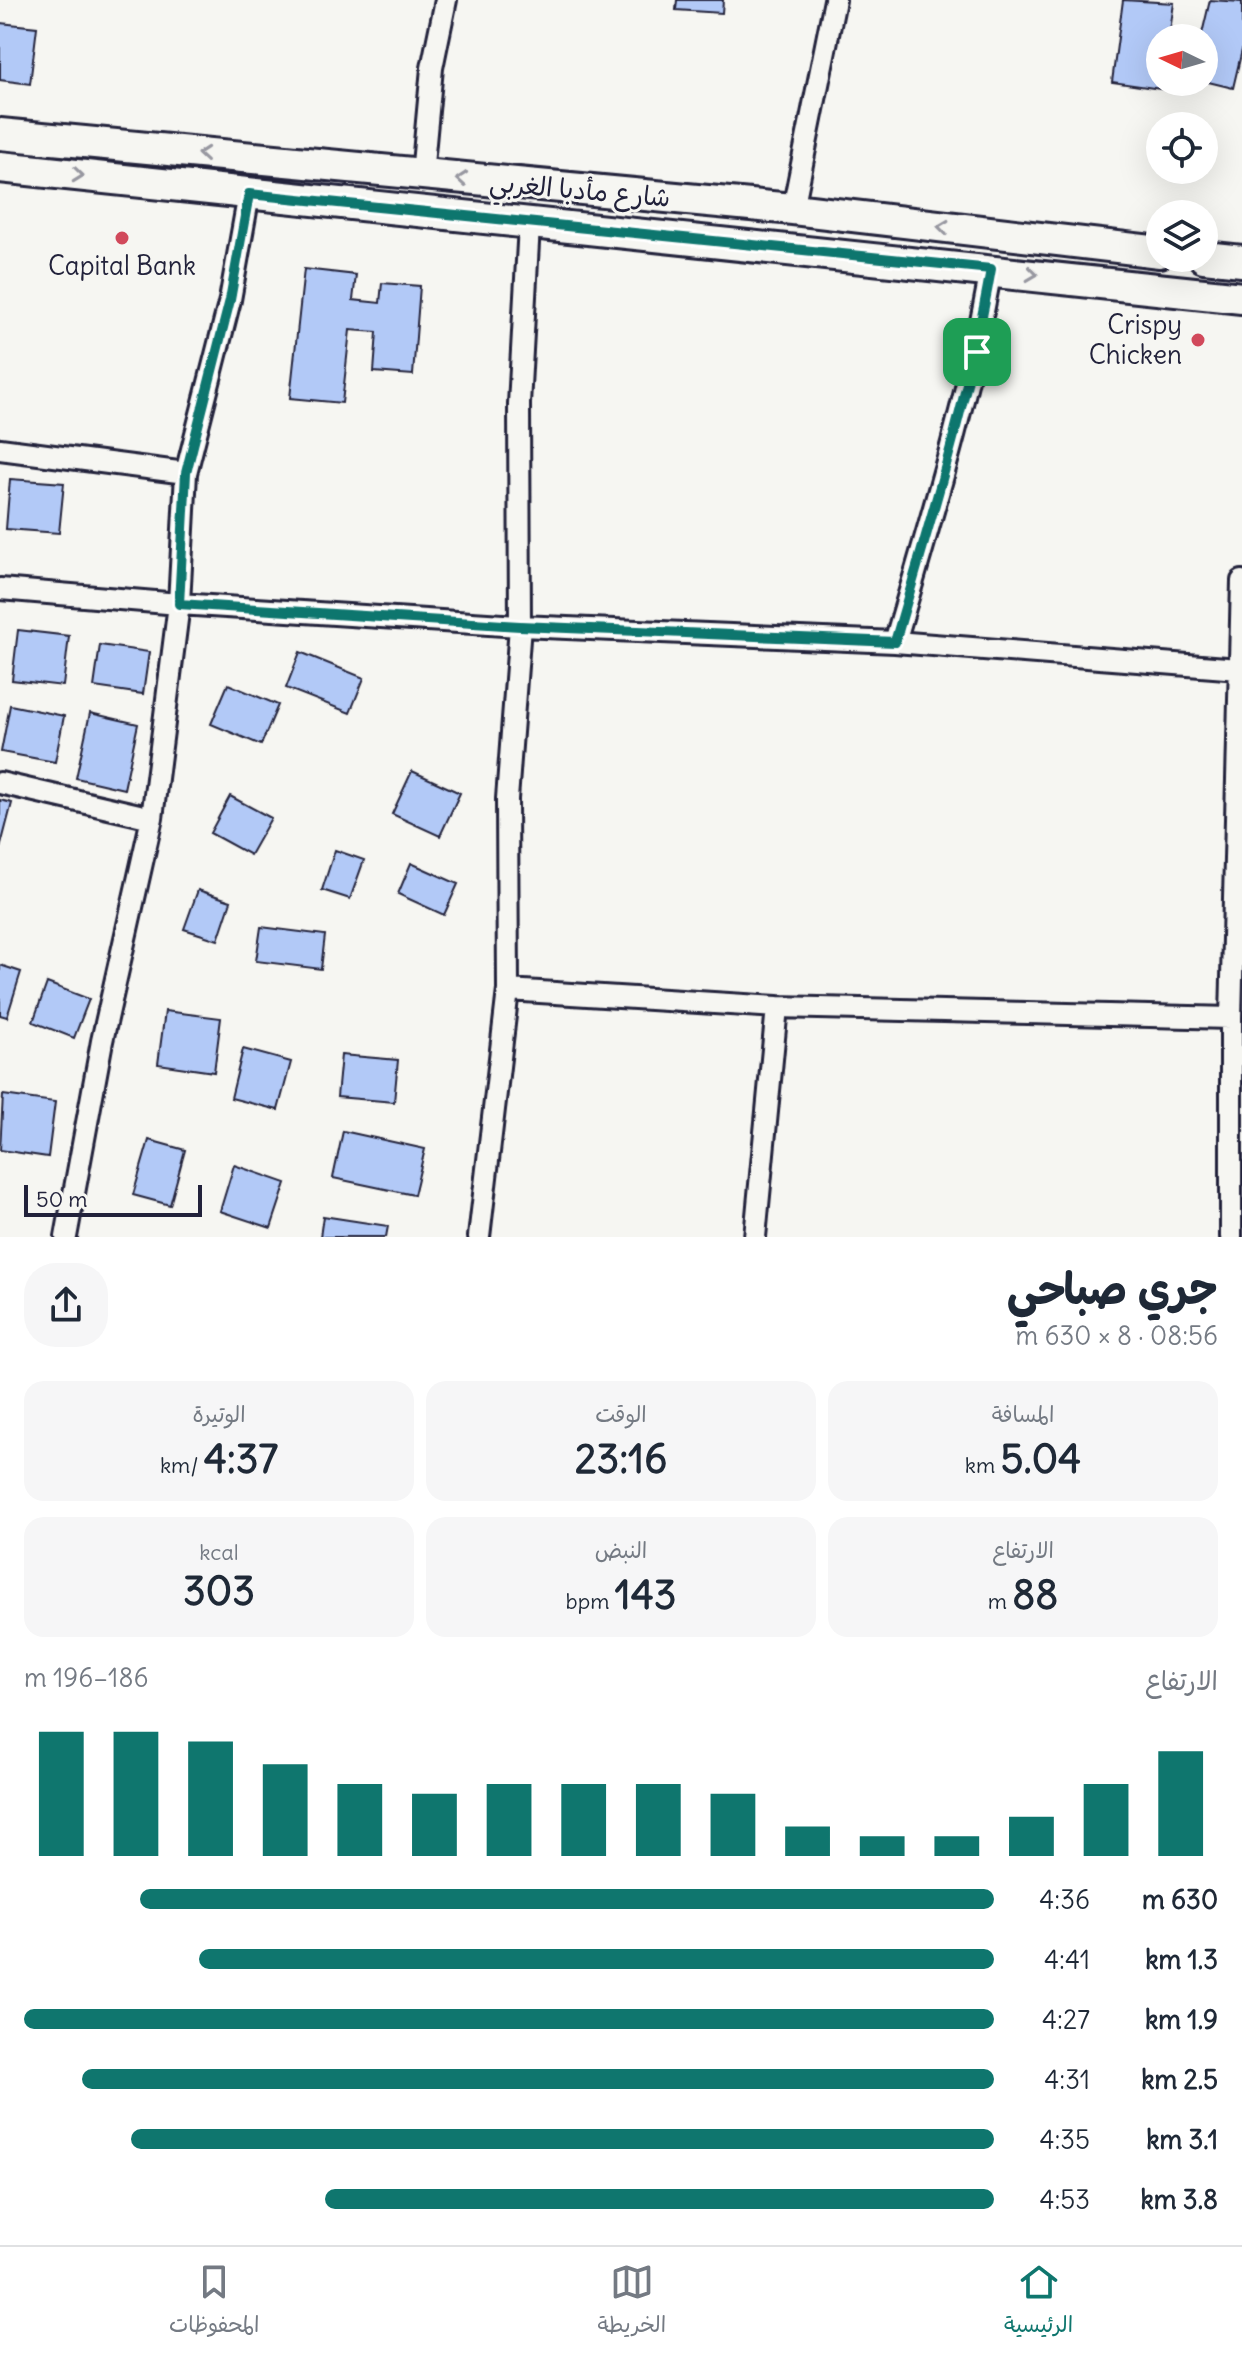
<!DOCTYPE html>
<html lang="ar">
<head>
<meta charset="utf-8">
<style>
	:root { --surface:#fff; --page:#f6f6f7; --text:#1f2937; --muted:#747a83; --line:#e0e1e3; --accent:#0f766e }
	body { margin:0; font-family:Delius,"Playpen Sans Arabic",sans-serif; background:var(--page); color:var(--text); direction:rtl; height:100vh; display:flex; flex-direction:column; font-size:30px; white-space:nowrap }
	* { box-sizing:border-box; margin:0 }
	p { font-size:26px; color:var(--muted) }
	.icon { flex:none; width:44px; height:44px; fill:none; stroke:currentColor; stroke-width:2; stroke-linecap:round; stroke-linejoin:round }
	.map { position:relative; height:1237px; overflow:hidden; direction:ltr }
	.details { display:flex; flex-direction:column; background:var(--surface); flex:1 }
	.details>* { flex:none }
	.needle { width:52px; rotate:275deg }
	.buttons { position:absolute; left:1146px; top:24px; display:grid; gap:16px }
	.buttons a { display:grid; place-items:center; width:72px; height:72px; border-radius:50%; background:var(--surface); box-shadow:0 8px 32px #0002; font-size:40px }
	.scale { position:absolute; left:24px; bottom:20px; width:178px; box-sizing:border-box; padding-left:8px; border:4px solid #22223b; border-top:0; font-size:22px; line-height:28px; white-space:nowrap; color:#22223b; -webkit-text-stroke:6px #f6f6f2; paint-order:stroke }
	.pin { position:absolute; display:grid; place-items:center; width:68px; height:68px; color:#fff; margin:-34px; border-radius:16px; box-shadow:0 4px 12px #0006 }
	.round { display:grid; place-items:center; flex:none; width:84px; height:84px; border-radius:32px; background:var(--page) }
	.overview { display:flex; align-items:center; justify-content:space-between; height:136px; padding:0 24px }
	h1 { font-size:44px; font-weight:700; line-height:60px }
	.figures { display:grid; grid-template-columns:repeat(3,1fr); gap:12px; height:136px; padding:8px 24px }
	.figures div { display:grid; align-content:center; border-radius:20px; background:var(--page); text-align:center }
	.figures b { font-size:40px; font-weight:700 }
	.figures small { font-size:22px; font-weight:400 }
	.figures p { font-size:22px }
	.chart { height:224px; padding:16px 24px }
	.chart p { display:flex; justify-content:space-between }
	.chart svg { width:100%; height:144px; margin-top:8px; stroke:var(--accent); stroke-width:6 }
	ul { padding:0 24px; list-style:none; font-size:26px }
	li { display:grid; grid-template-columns:128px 96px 1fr; align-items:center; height:60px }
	li i { height:20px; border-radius:10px; background:var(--accent) }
	.menu { display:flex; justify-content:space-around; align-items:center; height:112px; border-top:2px solid var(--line); background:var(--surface); font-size:22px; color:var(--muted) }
	.menu a { display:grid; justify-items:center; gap:4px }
	.menu .active { color:var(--accent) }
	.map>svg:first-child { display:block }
	.building { fill:#b2c9f7; stroke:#22223b; stroke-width:2 }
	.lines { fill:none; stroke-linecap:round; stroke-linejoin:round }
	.street-casing { stroke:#22223b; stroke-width:26 }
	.primary-casing { stroke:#22223b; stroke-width:36 }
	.street { stroke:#f6f6f2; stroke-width:20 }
	.primary { stroke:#f6f6f2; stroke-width:30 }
	.oneway { stroke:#9797a0 }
	.route-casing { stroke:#fff; stroke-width:16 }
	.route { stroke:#0f766e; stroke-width:10 }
	.poi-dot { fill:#d1495b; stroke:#f6f6f2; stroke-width:3 }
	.labels { text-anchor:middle; stroke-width:6; stroke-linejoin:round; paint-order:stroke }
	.street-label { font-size:26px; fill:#22223b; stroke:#f6f6f2 }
	.poi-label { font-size:26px; fill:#22223b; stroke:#f6f6f2 }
</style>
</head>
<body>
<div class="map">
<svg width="1242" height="1237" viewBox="0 0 1242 1237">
	<rect width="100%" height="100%" fill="#f6f6f2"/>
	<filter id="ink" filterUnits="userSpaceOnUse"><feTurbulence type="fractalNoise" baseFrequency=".0125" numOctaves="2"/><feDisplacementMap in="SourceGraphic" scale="16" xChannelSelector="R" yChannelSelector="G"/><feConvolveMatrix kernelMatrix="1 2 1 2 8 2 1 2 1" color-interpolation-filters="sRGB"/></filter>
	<g filter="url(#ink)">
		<path class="building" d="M677 0H723L722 13 676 10Z
			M1123 0 1174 3 1169 38H1160L1161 89 1112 82Z
			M1210 0 1242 2V50L1233 88 1204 81V38H1201Z
			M0 23 37 27 30 84 0 80Z
			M304 269 356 275 353 300 380 303 382 283 420 286 413 375 374 372 377 332 350 330 342 403 290 398Z
			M10 479 64 483 59 533 6 529Z
			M18 630 69 636 63 686 12 680Z
			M100 645 149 652 143 694 94 687Z
			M300 652 364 678 350 713 286 688Z
			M228 684 278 705 261 745 211 724Z
			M10 705 64 716 55 762 1 752Z
			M90 713 138 724 124 789 76 778Z
			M412 771 460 793 440 836 392 814Z
			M230 796 271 818 250 855 210 833Z
			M0 800 12 803 0 849Z
			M335 850 364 860 350 899 322 890Z
			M411 863 458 884 444 915 398 894Z
			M198 890 231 901 218 940 184 929Z
			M261 927 325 935 321 969 256 961Z
			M0 965 21 972 7 1017 0 1015Z
			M47 983 89 999 74 1038 33 1022Z
			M165 1011 221 1018 214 1072 158 1064Z
			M243 1049 291 1062 278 1110 231 1098Z
			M341 1055 398 1060 394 1102 337 1097Z
			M3 1095 55 1102 48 1157 0 1150Z
			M343 1131 425 1149 414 1195 333 1178Z
			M149 1140 185 1150 170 1205 133 1195Z
			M234 1165 286 1183 271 1228 220 1211Z
			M323 1216 388 1226 386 1237H320Z"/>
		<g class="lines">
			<g class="street-casing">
				<path id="street" d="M422 175 432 68 446 0
					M793 209 835 0
					M0 449 186 473
					M0 589 179 604 520 626 895 642 1239 669
					M895 642C931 518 969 396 991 269
					M0 783 152 818
					M508 990 777 1007 1231 1018
					M66 1237 102 1041 152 818 179 604 186 473 230 300 249 194
					M479 1237 508 990 507 799 520 626 519 404 529 225
					M755 1237 777 1007
					M1231 1237V1018L1242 581"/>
			</g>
			<g class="primary-casing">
				<path id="primary" d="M0 134 793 209 1160 252
					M0 167 1242 298
					M1204 257 1242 261"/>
			</g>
			<use href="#street" class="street"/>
			<use href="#primary" class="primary"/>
		</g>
		<defs><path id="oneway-chevron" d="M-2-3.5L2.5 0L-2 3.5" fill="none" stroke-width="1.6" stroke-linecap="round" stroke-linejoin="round" transform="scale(2)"/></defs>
		<g class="oneway">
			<use href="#oneway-chevron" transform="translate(203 154) rotate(-175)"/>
			<use href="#oneway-chevron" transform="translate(78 175) rotate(6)"/>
			<use href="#oneway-chevron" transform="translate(462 179) rotate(-175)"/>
			<use href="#oneway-chevron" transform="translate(943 227) rotate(-173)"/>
			<use href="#oneway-chevron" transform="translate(1032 274) rotate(7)"/>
		</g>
	</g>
	<g class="lines" filter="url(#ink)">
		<g class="route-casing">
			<path id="route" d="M249 194 991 269C969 396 931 518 895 642L520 626 179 604 186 473 230 300Z"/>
		</g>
		<use href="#route" class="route"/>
	</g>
	<g class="poi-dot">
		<circle cx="122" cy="238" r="8"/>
		<circle cx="1198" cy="340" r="8"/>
	</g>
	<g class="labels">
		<g class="street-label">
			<text transform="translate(580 190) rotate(5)" y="9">شارع مأدبا الغربي</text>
		</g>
		<g class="poi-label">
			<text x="122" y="275">Capital Bank</text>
			<text x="1182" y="334" text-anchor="end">Crispy<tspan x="1182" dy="30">Chicken</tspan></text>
		</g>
	</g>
</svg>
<div class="buttons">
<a><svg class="needle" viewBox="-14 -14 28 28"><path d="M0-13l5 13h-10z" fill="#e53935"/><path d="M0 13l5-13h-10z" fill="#747a83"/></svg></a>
<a><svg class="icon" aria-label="locate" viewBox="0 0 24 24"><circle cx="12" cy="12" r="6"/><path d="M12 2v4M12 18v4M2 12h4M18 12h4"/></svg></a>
<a><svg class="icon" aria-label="layers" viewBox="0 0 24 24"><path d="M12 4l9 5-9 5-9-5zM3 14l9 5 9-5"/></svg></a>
</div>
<div class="scale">50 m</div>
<div class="pin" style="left:977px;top:352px;background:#1e9e55"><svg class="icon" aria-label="arrive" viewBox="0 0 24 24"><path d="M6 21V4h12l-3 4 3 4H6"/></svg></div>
</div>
<section class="details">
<div class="overview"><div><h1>جري صباحي</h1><p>08:56 · 8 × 630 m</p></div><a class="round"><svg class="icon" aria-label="share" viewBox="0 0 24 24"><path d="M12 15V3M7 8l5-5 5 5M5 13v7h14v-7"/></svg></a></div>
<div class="figures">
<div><p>المسافة</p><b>5.04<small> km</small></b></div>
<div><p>الوقت</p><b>23:16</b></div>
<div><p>الوتيرة</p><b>4:37<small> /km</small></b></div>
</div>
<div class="figures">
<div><p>الارتفاع</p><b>88<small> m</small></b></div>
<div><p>النبض</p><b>143<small> bpm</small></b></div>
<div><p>kcal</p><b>303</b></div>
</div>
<div class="chart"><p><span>الارتفاع</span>186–196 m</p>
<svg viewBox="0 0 160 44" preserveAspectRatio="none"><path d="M5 44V6M15 44V6M25 44V9M35 44V16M45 44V22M55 44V25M65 44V22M75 44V22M85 44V22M95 44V25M105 44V35M115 44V38M125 44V38M135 44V32M145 44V22M155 44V12"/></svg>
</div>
<ul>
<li><b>630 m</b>4:36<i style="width:88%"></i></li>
<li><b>1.3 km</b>4:41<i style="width:82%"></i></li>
<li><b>1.9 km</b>4:27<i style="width:100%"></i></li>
<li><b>2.5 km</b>4:31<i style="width:94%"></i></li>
<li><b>3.1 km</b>4:35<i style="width:89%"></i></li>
<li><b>3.8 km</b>4:53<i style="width:69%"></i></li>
</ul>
</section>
<nav class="menu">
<a class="active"><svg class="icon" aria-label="home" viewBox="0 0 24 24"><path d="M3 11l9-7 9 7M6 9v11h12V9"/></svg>الرئيسية</a>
<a><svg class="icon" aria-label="map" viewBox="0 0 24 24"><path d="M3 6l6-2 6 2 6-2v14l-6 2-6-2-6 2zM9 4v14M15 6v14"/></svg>الخريطة</a>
<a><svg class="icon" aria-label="saved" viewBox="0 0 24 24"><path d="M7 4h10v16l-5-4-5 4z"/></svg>المحفوظات</a>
</nav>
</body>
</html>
